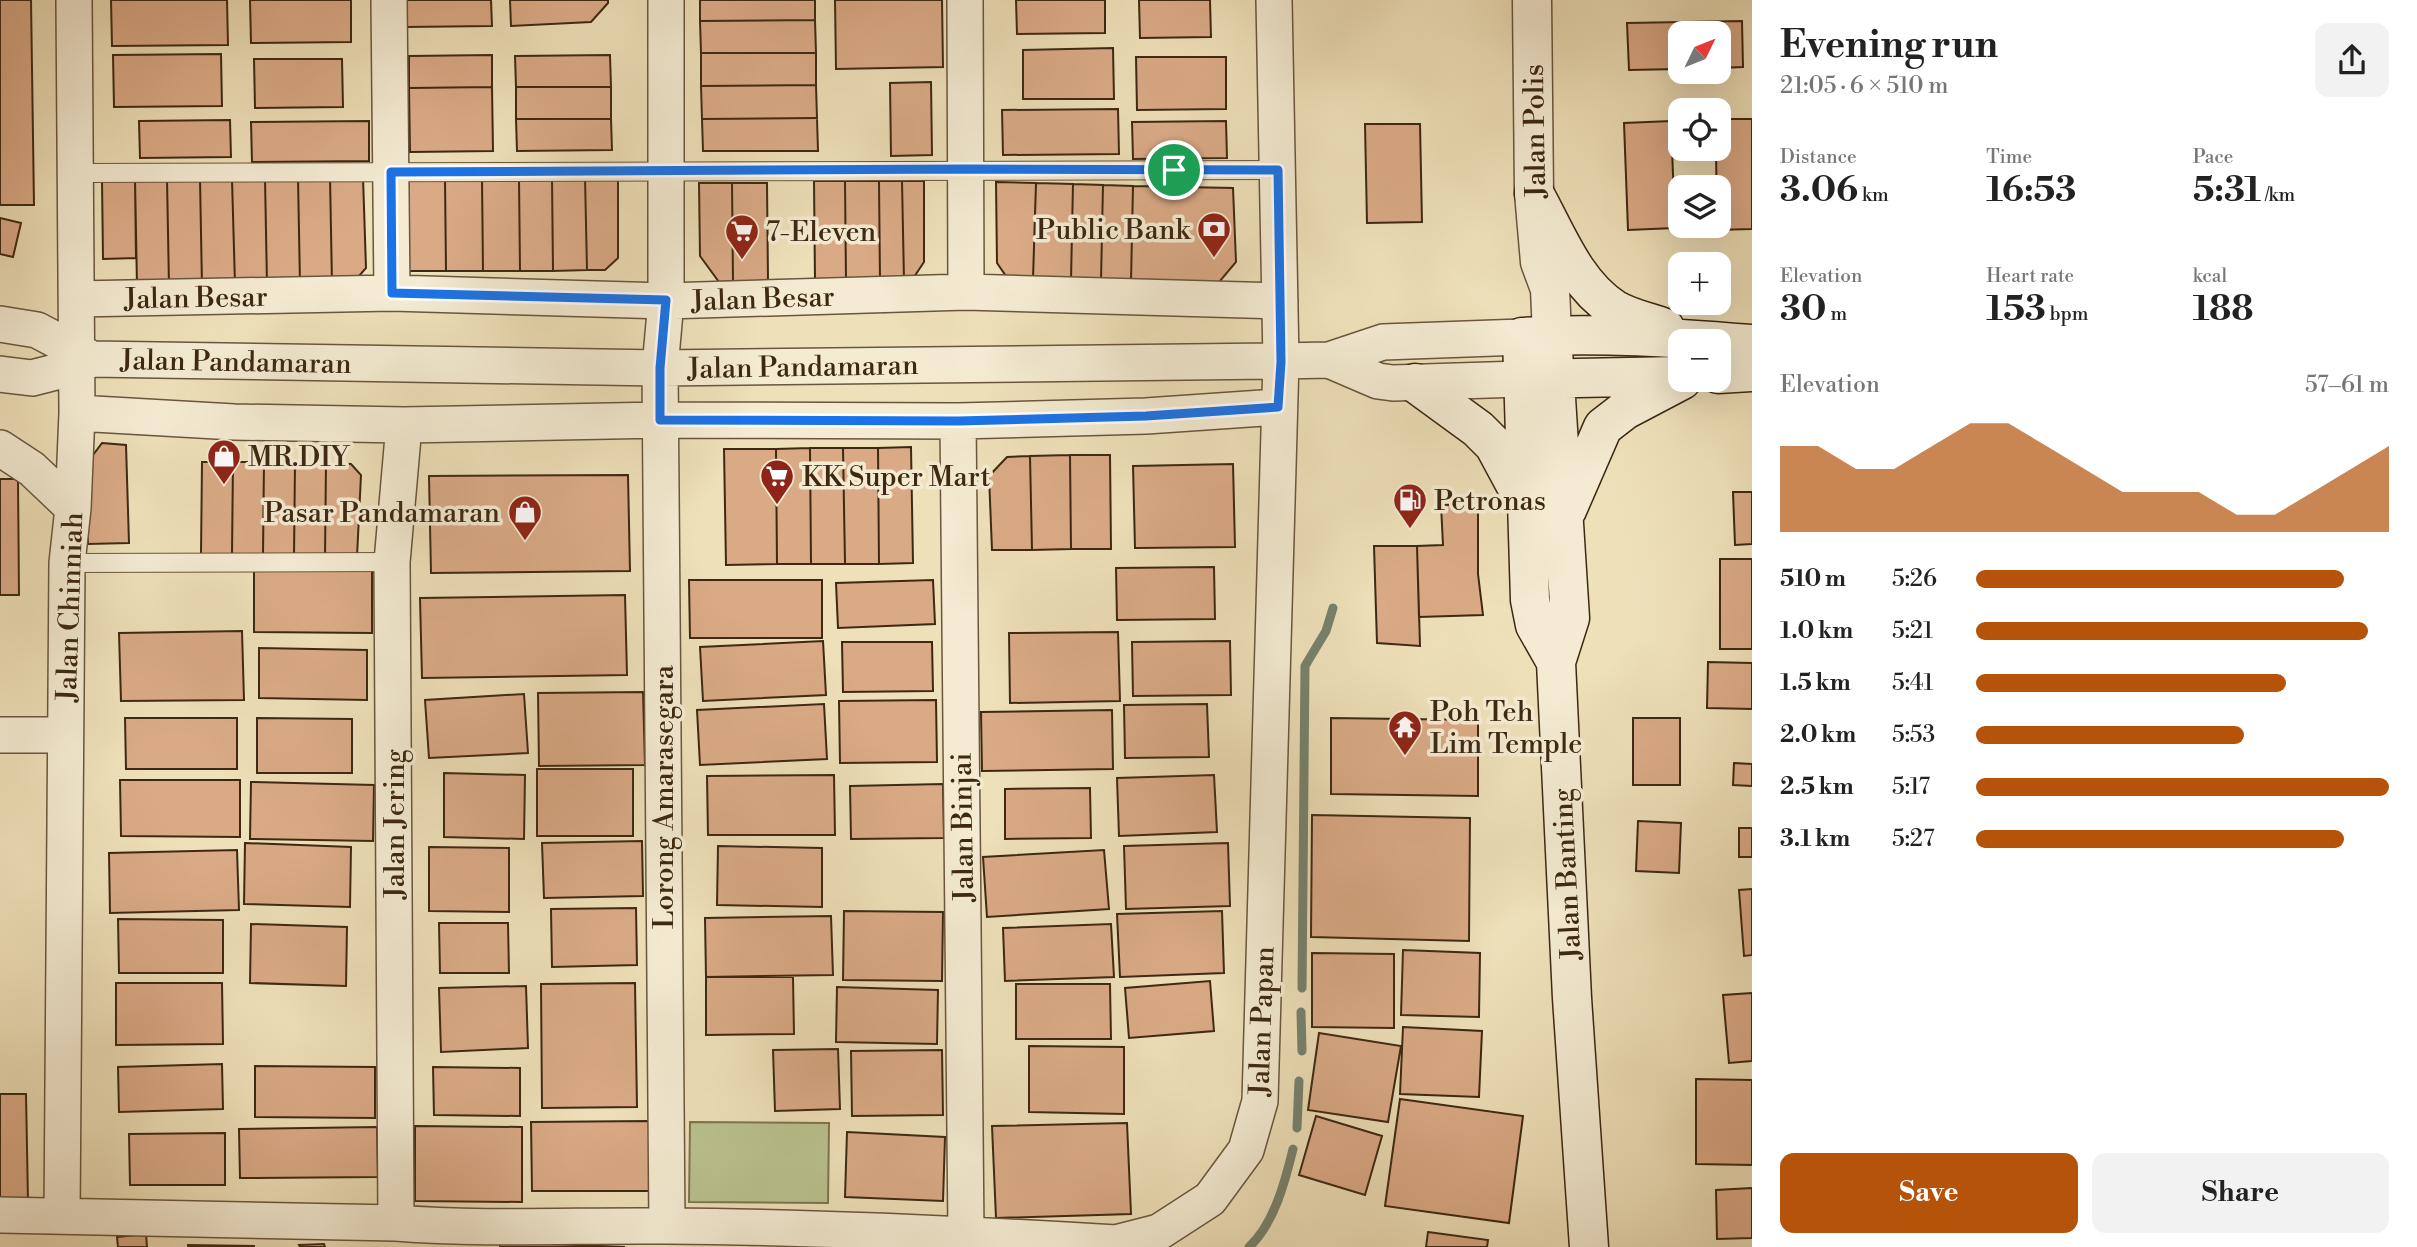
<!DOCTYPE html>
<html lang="en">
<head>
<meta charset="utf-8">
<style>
	:root { --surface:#fff; --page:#f2f2f2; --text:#222; --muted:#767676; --accent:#b45309 }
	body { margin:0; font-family:"Libre Bodoni",serif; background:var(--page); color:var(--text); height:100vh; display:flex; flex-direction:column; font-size:26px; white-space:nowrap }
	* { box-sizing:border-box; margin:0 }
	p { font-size:23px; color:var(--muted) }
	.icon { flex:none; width:38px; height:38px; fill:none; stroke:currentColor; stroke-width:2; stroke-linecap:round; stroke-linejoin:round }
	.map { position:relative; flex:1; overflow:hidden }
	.panel { display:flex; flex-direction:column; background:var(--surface); width:665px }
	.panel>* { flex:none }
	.needle { width:46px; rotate:47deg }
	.tools { position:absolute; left:1668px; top:21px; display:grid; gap:14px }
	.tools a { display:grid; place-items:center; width:63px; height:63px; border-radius:14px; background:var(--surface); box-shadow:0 7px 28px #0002; font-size:35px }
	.pin { position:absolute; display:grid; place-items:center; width:60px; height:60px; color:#fff; margin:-30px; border:4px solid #fff; border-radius:50%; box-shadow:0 2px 7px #0007 }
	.round { display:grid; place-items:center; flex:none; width:74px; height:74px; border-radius:14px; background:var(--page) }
	.overview { display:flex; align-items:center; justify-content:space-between; height:119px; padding:0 28px }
	h1 { font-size:38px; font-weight:800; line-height:52px }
	.metrics { display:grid; grid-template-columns:repeat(3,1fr); gap:10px; height:119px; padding:7px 28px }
	.metrics div { display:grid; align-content:center }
	.metrics b { font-size:35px; font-weight:800 }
	.metrics small { font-size:19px; font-weight:400 }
	.metrics p { font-size:19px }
	.chart { height:196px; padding:14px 28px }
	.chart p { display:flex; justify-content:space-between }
	.chart svg { width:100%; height:126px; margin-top:7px; fill:var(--accent); opacity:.7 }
	.action { display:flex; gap:14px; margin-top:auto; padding:14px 28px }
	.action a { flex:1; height:80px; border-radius:14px; background:var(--accent); color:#fff; font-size:28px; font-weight:800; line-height:80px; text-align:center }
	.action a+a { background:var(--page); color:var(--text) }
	ul { padding:0 28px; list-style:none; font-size:23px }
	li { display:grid; grid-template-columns:112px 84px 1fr; align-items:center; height:52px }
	li i { height:18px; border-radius:9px; background:var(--accent) }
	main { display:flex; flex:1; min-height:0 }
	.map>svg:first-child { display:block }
	.green { fill:#b9c28f; stroke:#7c7550; stroke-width:2 }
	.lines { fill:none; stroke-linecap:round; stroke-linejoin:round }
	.stream { stroke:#76826d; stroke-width:9 }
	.building { fill:#daaa87; stroke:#3e2812; stroke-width:2 }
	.service-casing { stroke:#6a563c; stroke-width:20 }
	.minor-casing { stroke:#6a563c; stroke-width:38 }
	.tertiary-casing { stroke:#6a563c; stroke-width:41 }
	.secondary-casing { stroke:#3e2812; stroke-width:41 }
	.service { stroke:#f4ebd2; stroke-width:18 }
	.minor { stroke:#f4ebd2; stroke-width:35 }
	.tertiary { stroke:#f4ebd2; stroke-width:38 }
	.secondary { stroke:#f4ebd2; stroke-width:38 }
	.route-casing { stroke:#fff; stroke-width:14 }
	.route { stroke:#1a73e8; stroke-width:9 }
	.labels { text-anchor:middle; stroke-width:7; stroke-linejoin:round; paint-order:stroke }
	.street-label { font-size:28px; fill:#3e2812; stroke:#f4ebd2 }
	.poi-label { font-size:28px; fill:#3e2812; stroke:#f4ebd2; text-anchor:start }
</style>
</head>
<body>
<main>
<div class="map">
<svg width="1752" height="1247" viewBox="0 0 1752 1247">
	<rect width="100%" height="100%" fill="#eee0b9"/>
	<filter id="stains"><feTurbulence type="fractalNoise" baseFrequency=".00286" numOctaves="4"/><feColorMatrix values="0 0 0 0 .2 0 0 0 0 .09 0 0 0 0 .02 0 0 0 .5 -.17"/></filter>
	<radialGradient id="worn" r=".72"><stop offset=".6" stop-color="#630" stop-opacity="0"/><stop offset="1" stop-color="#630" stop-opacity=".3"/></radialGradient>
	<path class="green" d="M690 1122 829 1123 828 1203 689 1202Z"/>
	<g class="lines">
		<path class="stream" d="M1302 988 1305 666 1326 631 1333 608
			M1301 1012 1302 1051
			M1297 1128 1299 1081
			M1249 1247C1274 1224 1285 1182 1293 1149"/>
	</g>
	<path class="building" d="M0 0H31L34 205H0Z
		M111 0H227L228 45 112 46Z
		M250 0H351V42L251 43Z
		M405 0H491L492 26 405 27Z
		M510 0H608V3L591 22 511 26Z
		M700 0H815V20L700 21Z
		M835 0H942L943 67 836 69Z
		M1016 0H1105V33L1017 34Z
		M1139 0H1210L1211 37 1140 38Z
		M815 20 816 53H701L700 21Z
		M1742 21 1743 67 1718 68V33H1680V69L1629 70 1627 23Z
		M1113 48 1114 99H1023V50Z
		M701 53H816V85L701 86Z
		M221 54 222 106 114 107 113 55Z
		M492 55V87L409 88V56Z
		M610 55 611 87H516L515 56Z
		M1136 57H1226V109L1137 110Z
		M254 59H342L343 107 255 108Z
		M931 82 932 155 891 156 890 83Z
		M816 85 817 118 702 119 701 86Z
		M492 87 493 151 410 152 409 88Z
		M516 87H611V119H516Z
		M1118 109 1119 154 1003 155 1002 110Z
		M817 118 818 151H703L702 119Z
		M516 119H611L612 150 517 151Z
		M1718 119H1752V229L1717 230 1716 149H1718Z
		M230 120 231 157 140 158 139 121Z
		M369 121V161L252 162 251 122Z
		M1226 121 1227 158 1133 159 1132 122Z
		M1671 121 1675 228 1628 230 1624 123Z
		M1365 124H1420L1422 222 1367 223Z
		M330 177H363L366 268 353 283 332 284Z
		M330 177 332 284H300L298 178Z
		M552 177 553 271H520L519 178Z
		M552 177H585L587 270 553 271Z
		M585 177H618V258L605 270H587Z
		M265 178H298L300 284 267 285Z
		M265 178 267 285H235L232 179Z
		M445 178 446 271H409L408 179Z
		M445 178H482L483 271H446Z
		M482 178H519L520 271H483Z
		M135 179 136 258 103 259 102 180Z
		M135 179H167L169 286H137Z
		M167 179H200L202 286H169Z
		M200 179H232L235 285 202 286Z
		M814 181H845L846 281H815Z
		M845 181H879L880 281H846Z
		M879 181H902L904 281H880Z
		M902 181H924V262L912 280 904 281Z
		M996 182 1036 183 1033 279H1008L997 263Z
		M699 183H732L733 281 719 282 700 256Z
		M732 183H767L768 281H733Z
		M1036 183 1073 184 1071 280 1033 279Z
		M1073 184 1103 185 1101 281 1071 280Z
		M1103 185 1133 186 1131 282 1101 281Z
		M1133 186 1233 188 1236 262 1215 287 1131 282Z
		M0 218 21 223 13 257 0 254Z
		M102 443 126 445 129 543 88 544 84 467Z
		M911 447 913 563 879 564 878 448Z
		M810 448H843L845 564H811Z
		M810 448 811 564H777L776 449Z
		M843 448H878L879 564H845Z
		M724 449H776L777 564 726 565Z
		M1070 455H1110L1111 549H1071Z
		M1070 455 1071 549 1032 550 1030 456Z
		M1030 456 1032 550H992L989 476 1007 457Z
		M202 462H233L232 555 201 554Z
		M233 462H264L263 555H232Z
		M264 462 295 463 294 556 263 555Z
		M295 463H326L325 556H294Z
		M326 463 351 464 361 475 357 557 325 556Z
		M1233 464 1235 547 1135 548 1133 466Z
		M628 475 630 571 431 573 429 476Z
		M0 479H18L19 595H0Z
		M1733 492H1752V544L1735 545Z
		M1478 504V574L1483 615 1419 617 1417 546 1443 545 1441 505Z
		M1374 546H1417L1420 646 1377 643Z
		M1720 559H1752V649H1720Z
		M1214 567 1215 619 1117 620 1116 568Z
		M254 569H372V633L254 632Z
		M689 580H822V638H690Z
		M933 580 935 624 838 628 836 583Z
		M625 595 627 675 422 678 420 598Z
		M242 631 244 700 121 701 119 633Z
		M1118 632 1120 701 1010 703 1009 633Z
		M823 641 826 695 703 701 700 647Z
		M1230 641 1231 695 1133 696 1132 642Z
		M842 642H932L933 691 843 692Z
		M259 648 367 650V700L259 698Z
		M1708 662 1752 663V709L1707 708Z
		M643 692 645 765 539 766 538 693Z
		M524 694 528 753 429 758 425 700Z
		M936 700 937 762 840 763 839 701Z
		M824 704 827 759 700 765 697 710Z
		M1207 704 1209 757 1125 758 1124 705Z
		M1112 710 1113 769 982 771 981 712Z
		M125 718H237V769H126Z
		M257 718 352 719V773H257Z
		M1331 718 1478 720V796L1331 794Z
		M1633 718H1680V785H1633Z
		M1734 763 1752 764V786L1733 785Z
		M537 769H633V836H537Z
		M444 773 525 775 524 839 444 837Z
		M834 775 835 835H708L707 776Z
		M1214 775 1217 832 1119 836 1117 778Z
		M120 780H240V837L121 836Z
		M251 782 374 785 373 841 250 839Z
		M943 784 944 838 851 839 850 786Z
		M1090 788 1091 838 1005 839V789Z
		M1312 815 1470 818 1469 941 1311 937Z
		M1638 821 1681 823 1679 873 1636 871Z
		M1739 828H1752V857H1739Z
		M642 841 643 896 544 898 542 843Z
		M245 843 351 847 350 907 244 904Z
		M1228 843 1230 906 1126 909 1124 846Z
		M718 846 822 848V907L717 905Z
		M429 847 509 848V912L429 911Z
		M237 850 239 910 110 913 109 853Z
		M1104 850 1109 909 987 917 983 857Z
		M1752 889V955L1744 956 1739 890Z
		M636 908 637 965 552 967 551 909Z
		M844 911 943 912 942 981 843 980Z
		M1222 911 1224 973 1120 977 1117 914Z
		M831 916 833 975 706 977 705 918Z
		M118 919 223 920V973H119Z
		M439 923H508L509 973H440Z
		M251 924 347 927 346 986 250 983Z
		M1111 924 1114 977 1005 981 1003 928Z
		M1403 950 1480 953 1479 1017 1401 1015Z
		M1312 953 1394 954V1028L1312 1027Z
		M706 977H793L794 1034 706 1035Z
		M1210 981 1214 1031 1129 1038 1125 988Z
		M116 983H222L223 1044 116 1045Z
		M635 983 637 1107 542 1108 541 984Z
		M1016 984H1110L1111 1039H1016Z
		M526 986 528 1048 441 1052 439 988Z
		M837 987 938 990 937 1044 836 1042Z
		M1752 993V1061L1729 1063 1723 995Z
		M1403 1027 1482 1031 1479 1097 1400 1094Z
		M1319 1033 1401 1046 1388 1122 1308 1110Z
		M1029 1046 1124 1047V1114L1029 1112Z
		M838 1049 840 1109 775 1111 773 1050Z
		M942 1050 943 1115 852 1116 851 1051Z
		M222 1064 223 1109 119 1112 118 1067Z
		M255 1066 375 1067V1118L255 1117Z
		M433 1067 520 1068V1116L434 1115Z
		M1696 1079 1752 1080V1165L1696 1164Z
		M0 1094H26L28 1201H0Z
		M1400 1099 1523 1116 1509 1223 1385 1206Z
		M1316 1116 1382 1136 1365 1195 1299 1175Z
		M649 1121V1191H532L531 1122Z
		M1127 1123 1131 1214 996 1218 992 1126Z
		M415 1126 522 1127V1202L415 1201Z
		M377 1127 378 1177 240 1178 239 1129Z
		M847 1132 945 1137 943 1201 845 1197Z
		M225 1133V1185H130L129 1134Z
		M1752 1188V1238L1717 1239 1716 1190Z
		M1428 1232 1488 1240 1487 1247H1426Z
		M146 1234 147 1247H118L117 1237Z
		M500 1242 625 1247H500Z
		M324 1244 325 1247H300L299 1245Z
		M188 1245 254 1246V1247H188Z"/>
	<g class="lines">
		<g class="service-casing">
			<path id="service" d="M75 173 1277 170
				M67 563 392 562"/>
		</g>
		<g class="minor-casing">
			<path id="minor" d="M389 0 392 293
				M666 0V301L660 368 667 1226
				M965 0 966 292
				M77 299 392 293 666 301 966 292 1280 301
				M0 324 37 330 92 359
				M1329 360 1378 381 1393 383 1521 379
				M0 374 32 378 75 367 92 359 660 368 1281 361 1329 360 1383 342 1522 337
				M77 413 234 422 404 425 661 420 958 421 1146 416 1278 407
				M958 421 966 1234
				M0 448 32 469 73 508
				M0 735H65
				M0 1215 396 1223C486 1230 576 1225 666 1226 816 1227 966 1234 1116 1243L1159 1232 1210 1199 1246 1150 1260 1101 1281 361 1274 0
				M62 1215 67 563 73 508 77 413 74 0
				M396 1223 392 562 404 425"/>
		</g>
		<g class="tertiary-casing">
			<path id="tertiary" d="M1532 0 1534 193 1540 262 1550 289 1552 335"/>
		</g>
		<g class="secondary-casing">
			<path id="secondary" d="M1534 193C1557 234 1574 283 1614 309 1629 318 1649 322 1665 328
				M1552 335 1570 618 1556 662 1572 998 1589 1247
				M1718 374 1752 372
				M1527 379 1680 376
				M1415 383 1478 429 1494 445 1522 497
				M1567 510 1603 427 1625 410 1682 380
				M1556 662 1535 625 1530 600 1522 337C1598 332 1676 338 1752 344"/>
		</g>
		<use href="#service" class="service"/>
		<use href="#minor" class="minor"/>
		<use href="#tertiary" class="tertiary"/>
		<use href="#secondary" class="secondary"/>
	</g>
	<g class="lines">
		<g class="route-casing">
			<path id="route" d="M966 169 1278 170 1281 362 1278 407 1146 416 958 421 660 420V368L666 300 392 293 391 172Z"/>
		</g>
		<use href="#route" class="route"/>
	</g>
	<defs>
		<g id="bank-pin" transform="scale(1.75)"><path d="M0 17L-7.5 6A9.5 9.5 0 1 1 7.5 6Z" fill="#8f2418" stroke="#f4ebd2"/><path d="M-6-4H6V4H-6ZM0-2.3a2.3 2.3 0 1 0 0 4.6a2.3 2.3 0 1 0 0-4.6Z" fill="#fff"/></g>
		<g id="supermarket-pin" transform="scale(1.75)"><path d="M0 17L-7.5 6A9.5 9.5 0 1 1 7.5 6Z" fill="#8f2418" stroke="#f4ebd2"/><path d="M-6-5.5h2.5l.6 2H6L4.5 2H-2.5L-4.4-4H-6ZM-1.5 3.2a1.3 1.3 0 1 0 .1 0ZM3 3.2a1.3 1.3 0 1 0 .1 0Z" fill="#fff"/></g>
		<g id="shop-pin" transform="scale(1.75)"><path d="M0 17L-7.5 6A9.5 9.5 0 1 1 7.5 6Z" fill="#8f2418" stroke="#f4ebd2"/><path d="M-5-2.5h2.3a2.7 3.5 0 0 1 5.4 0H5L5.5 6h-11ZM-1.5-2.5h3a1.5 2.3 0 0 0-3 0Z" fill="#fff"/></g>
		<g id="fuel-pin" transform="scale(1.75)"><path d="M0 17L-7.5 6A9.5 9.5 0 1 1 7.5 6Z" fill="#8f2418" stroke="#f4ebd2"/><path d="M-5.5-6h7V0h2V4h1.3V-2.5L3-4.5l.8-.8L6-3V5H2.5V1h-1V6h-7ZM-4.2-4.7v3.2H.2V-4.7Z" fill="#fff"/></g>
		<g id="temple-pin" transform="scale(1.75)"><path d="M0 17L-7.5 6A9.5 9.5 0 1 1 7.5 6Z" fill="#8f2418" stroke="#f4ebd2"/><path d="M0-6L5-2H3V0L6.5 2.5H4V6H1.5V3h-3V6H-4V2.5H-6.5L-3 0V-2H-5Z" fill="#fff"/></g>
	</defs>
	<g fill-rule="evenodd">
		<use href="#bank-pin" x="1214" y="229"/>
		<use href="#supermarket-pin" x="742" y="231"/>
		<use href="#shop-pin" x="224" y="456"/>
		<use href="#supermarket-pin" x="777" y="476"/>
		<use href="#fuel-pin" x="1410" y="500"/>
		<use href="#shop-pin" x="525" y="512"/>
		<use href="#temple-pin" x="1405" y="727"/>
	</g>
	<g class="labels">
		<g class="street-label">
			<text transform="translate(1534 131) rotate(-91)" y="10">Jalan Polis</text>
			<text transform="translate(196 297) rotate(-1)" y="10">Jalan Besar</text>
			<text transform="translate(763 298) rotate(-2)" y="10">Jalan Besar</text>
			<text transform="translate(236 361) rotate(1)" y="10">Jalan Pandamaran</text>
			<text transform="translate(803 366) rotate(-1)" y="10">Jalan Pandamaran</text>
			<text transform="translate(69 607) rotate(-88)" y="10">Jalan Chinniah</text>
			<text transform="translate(663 797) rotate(-90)" y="10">Lorong Amarasegara</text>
			<text transform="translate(394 824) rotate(-90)" y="10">Jalan Jering</text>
			<text transform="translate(962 827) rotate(-91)" y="10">Jalan Binjai</text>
			<text transform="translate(1566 874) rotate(-93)" y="10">Jalan Banting</text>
			<text transform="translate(1261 1021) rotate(-88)" y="10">Jalan Papan</text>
		</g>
		<g class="poi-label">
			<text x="1190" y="239" text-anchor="end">Public Bank</text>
			<text x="766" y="241">7-Eleven</text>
			<text x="248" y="466">MR.DIY</text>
			<text x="802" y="486">KK Super Mart</text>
			<text x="1434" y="510">Petronas</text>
			<text x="500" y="522" text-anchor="end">Pasar Pandamaran</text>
			<text x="1430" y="721">Poh Teh<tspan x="1430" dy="32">Lim Temple</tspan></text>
		</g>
	</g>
	<rect width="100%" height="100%" filter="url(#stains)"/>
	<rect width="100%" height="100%" fill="url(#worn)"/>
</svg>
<div class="tools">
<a><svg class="needle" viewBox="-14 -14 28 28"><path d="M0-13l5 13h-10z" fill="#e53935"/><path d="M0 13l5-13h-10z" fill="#767676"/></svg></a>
<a><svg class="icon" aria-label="locate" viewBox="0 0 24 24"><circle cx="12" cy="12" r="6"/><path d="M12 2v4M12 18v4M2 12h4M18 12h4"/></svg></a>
<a><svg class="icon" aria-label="layers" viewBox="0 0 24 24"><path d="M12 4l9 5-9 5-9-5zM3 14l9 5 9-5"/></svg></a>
<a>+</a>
<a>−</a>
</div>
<div class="pin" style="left:1174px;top:170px;background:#1e9e55"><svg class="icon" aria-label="arrive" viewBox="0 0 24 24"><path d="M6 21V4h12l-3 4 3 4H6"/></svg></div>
</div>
<section class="panel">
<div class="overview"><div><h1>Evening run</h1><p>21:05 · 6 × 510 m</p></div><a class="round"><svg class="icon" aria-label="share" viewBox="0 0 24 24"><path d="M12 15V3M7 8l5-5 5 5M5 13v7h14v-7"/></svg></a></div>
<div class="metrics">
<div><p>Distance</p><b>3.06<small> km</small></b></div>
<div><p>Time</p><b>16:53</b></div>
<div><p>Pace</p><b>5:31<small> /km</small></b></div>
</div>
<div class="metrics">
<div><p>Elevation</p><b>30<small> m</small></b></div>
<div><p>Heart rate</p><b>153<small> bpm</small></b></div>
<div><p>kcal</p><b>188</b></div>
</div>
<div class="chart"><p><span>Elevation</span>57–61 m</p>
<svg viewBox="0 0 160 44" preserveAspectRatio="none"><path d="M0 44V14L10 14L20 22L30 22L40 14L50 6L60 6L70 14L80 22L90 30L100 30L110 30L120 38L130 38L140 30L150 22L160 14V44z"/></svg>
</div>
<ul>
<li><b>510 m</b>5:26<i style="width:89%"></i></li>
<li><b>1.0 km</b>5:21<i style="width:95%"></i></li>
<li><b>1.5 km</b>5:41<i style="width:75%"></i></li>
<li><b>2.0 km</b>5:53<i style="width:65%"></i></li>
<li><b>2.5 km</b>5:17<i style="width:100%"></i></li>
<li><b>3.1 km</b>5:27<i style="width:89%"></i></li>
</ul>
<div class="action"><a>Save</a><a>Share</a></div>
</section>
</main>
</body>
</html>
